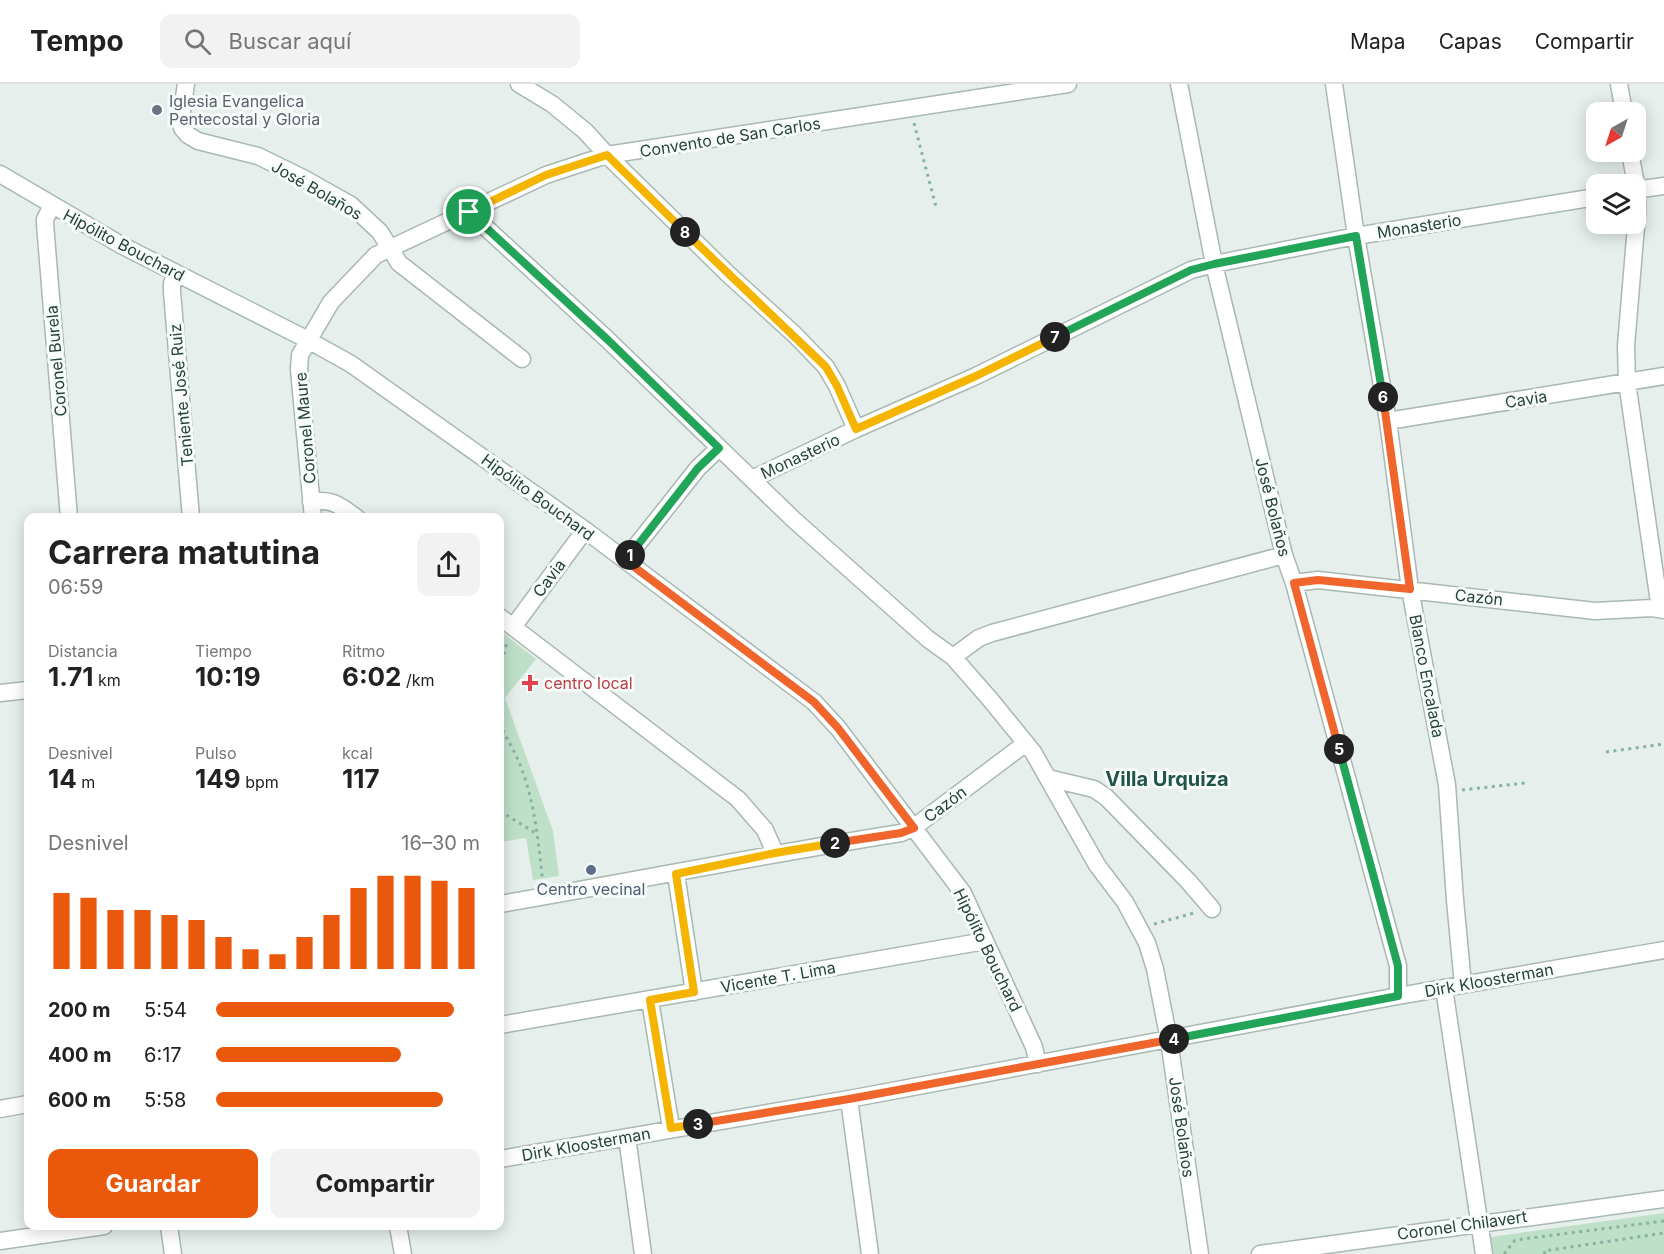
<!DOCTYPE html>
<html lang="es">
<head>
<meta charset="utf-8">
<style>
	:root { --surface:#fff; --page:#f2f2f2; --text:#222; --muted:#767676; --line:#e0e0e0; --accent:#ea580c }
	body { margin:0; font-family:Inter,sans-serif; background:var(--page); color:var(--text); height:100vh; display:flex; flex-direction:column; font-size:22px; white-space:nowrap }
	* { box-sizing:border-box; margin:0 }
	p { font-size:20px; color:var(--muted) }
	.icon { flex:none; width:33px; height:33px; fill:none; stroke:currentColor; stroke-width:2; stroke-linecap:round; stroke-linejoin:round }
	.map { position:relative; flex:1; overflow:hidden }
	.details { position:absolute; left:24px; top:429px; width:480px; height:717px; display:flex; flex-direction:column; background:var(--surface); border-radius:12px; box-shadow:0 3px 15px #0003 }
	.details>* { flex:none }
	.needle { width:39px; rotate:219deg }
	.fabs { position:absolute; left:1586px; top:18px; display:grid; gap:12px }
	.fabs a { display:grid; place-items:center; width:60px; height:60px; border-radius:12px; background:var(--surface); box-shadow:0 3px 15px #0003; font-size:30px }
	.pin { position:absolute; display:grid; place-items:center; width:51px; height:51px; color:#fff; margin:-26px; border:3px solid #fff; border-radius:50%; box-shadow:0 2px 6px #0007 }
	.km { position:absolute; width:30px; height:30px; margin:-15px; border-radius:50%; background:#222; color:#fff; font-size:16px; line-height:30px; text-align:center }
	.round { display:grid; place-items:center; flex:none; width:63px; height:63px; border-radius:12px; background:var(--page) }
	.headline { display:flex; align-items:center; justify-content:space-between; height:102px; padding:0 24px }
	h1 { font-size:33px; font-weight:700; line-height:45px }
	.figures { display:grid; grid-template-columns:repeat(3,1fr); gap:9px; height:102px; padding:6px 24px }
	.figures div { display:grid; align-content:center }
	.figures b { font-size:26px; font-weight:700 }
	.figures small { font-size:16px; font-weight:400 }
	.figures p { font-size:16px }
	.chart { height:168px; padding:12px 24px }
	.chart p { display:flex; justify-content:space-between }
	.chart svg { width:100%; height:108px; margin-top:6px; stroke:var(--accent); stroke-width:6 }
	.cta { display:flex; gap:12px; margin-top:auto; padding:12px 24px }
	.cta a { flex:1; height:69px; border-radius:12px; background:var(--accent); color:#fff; font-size:24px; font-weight:700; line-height:69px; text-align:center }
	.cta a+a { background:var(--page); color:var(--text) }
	ul { padding:0 24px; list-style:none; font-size:20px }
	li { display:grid; grid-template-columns:96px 72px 1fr; align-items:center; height:45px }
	li i { height:15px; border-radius:8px; background:var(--accent) }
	header { display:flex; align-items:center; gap:36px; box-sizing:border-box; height:84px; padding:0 30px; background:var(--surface); border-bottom:2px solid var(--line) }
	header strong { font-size:28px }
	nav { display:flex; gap:33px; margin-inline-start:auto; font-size:21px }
	.search { width:420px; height:54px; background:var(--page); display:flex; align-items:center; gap:15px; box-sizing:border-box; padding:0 21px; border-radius:12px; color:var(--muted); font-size:22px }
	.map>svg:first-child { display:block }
	.green { fill:#bfe0c8 }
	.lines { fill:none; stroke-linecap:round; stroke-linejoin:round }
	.minor-casing { stroke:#a8b8b2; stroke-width:19 }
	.path { stroke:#86b3a5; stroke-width:3; stroke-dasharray:3 4.5; stroke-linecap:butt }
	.minor { stroke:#fff; stroke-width:16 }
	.split-1-casing { stroke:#fff; stroke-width:12 }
	.split-2-casing { stroke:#fff; stroke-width:12 }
	.split-3-casing { stroke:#fff; stroke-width:12 }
	.split-4-casing { stroke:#fff; stroke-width:12 }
	.split-5-casing { stroke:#fff; stroke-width:12 }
	.split-6-casing { stroke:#fff; stroke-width:12 }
	.split-7-casing { stroke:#fff; stroke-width:12 }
	.split-8-casing { stroke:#fff; stroke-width:12 }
	.split-9-casing { stroke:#fff; stroke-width:12 }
	.split-1 { stroke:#22a559; stroke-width:8 }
	.split-2 { stroke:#f0652b; stroke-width:8 }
	.split-3 { stroke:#f5b400; stroke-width:8 }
	.split-4 { stroke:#f0652b; stroke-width:8 }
	.split-5 { stroke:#22a559; stroke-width:8 }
	.split-6 { stroke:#f0652b; stroke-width:8 }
	.split-7 { stroke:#22a559; stroke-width:8 }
	.split-8 { stroke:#f5b400; stroke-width:8 }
	.split-9 { stroke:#f5b400; stroke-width:8 }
	.worship-dot { fill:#6b7280; stroke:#f7fbf9; stroke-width:2 }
	.health-dot { fill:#e0444e; stroke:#f7fbf9; stroke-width:2 }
	.service-dot { fill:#5c6f8a; stroke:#f7fbf9; stroke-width:2 }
	.labels { text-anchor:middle; stroke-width:6; stroke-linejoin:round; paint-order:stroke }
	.worship-label { font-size:16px; fill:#5b616d; stroke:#f7fbf9; text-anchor:start }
	.street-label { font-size:16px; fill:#24423a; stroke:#f7fbf9 }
	.health-label { font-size:16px; fill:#be3a42; stroke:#f7fbf9; text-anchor:start }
	.service-label { font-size:16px; fill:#4e5e75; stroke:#f7fbf9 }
	.quarter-label { font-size:20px; font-weight:bold; fill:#1f5548; stroke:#f7fbf9 }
</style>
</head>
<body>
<header>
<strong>Tempo</strong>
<div class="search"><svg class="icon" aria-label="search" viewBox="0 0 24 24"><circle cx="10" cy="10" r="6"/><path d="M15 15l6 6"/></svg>Buscar aquí</div>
<nav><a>Mapa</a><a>Capas</a><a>Compartir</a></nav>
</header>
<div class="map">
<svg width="1664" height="1170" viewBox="0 0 1664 1170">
	<rect width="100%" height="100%" fill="#e6efeb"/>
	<path class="green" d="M500 547 536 575 505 614 553 747 559 792 533 796 526 754 500 758Z
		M1664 1129V1170H1493L1490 1153Z"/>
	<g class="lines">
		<g class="minor-casing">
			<path id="minor" d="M186 0 181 34 182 44 188 51 198 57 258 72 303 94 351 121 380 148 399 179 522 275
				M519 0 552 20 585 47 607 71 728 190 794 250 826 283 837 302 856 345
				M1179 0 1214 180 1284 471 1294 499 1398 882V912
				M1334 0 1356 152 1388 337 1410 505 1447 701 1455 816 1463 901
				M1619 0 1624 28
				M1630 68 1637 106V130L1626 262 1627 298 1660 525
				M0 90 121 161 308 256 351 280 585 446 814 618 838 644 963 809 1034 963 1038 980
				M1635 106 1664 102
				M52 122 45 135V140L69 434
				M469 128 608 256 793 435 928 555 953 573 989 614 1033 668 1097 781 1125 818 1147 859 1155 885 1169 956 1200 1170
				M177 190 172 199V208L191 434
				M1388 337 1664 292
				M752 395 856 345 976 292 1191 186 1214 180 1356 152 1596 113
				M311 418C333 414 340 422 357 434
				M313 434 299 286 300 271 331 218 376 171 546 91 607 71 1068 0
				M625 476 698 384 719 364
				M1294 499 1318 496 1595 527 1652 524 1664 526
				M500 533 738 715 765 746 775 769
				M513 543 585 446
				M953 573 979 554 992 549 1284 471
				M0 609 28 606
				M1048 694 1094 705 1106 713 1189 798 1212 825
				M676 790 694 908
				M500 820C634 797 767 770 901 749L913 744 1026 659
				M1444 904 1484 1170
				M650 916 671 1044
				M500 941 985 857
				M849 1015 870 1170
				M0 1025 28 1020
				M627 1053 643 1170
				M500 1075 849 1015 1398 912 1664 866
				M169 1142 173 1170
				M398 1142 403 1170
				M0 1157 104 1142
				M1260 1170 1664 1115"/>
		</g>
		<path class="path" d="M914 39 936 123
			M500 585 507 558
			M500 639C504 652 513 663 518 676 535 715 538 757 543 799
			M1606 668 1664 660
			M1462 706 1525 699
			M500 727 537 750
			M1154 840 1194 829
			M1504 1170 1515 1156 1664 1137
			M1545 1170 1544 1167 1664 1149"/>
		<use href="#minor" class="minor"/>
	</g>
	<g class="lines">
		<g class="split-1-casing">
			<path id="split-1" d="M469 128 608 256 719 364 698 384 630 471"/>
		</g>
		<g class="split-2-casing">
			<path id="split-2" d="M630 471 625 476 814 618 838 644 914 744 901 749 835 759"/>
		</g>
		<g class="split-3-casing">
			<path id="split-3" d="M698 1040 671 1044 650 916 694 908 676 790 775 769 835 759"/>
		</g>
		<g class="split-4-casing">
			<path id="split-4" d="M698 1040 849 1015 1174 955"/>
		</g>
		<g class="split-5-casing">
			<path id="split-5" d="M1174 955 1398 912V882L1339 665"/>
		</g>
		<g class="split-6-casing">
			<path id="split-6" d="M1339 665 1294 499 1318 496 1410 505 1383 313"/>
		</g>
		<g class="split-7-casing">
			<path id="split-7" d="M1055 253 1191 186 1214 180 1356 152 1383 313"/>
		</g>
		<g class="split-8-casing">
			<path id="split-8" d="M685 148 826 283 837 302 856 345 976 292 1055 253"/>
		</g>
		<g class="split-9-casing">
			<path id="split-9" d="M469 128 546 91 607 71 685 148"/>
		</g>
		<use href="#split-1" class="split-1"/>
		<use href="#split-2" class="split-2"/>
		<use href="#split-3" class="split-3"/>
		<use href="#split-4" class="split-4"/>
		<use href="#split-5" class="split-5"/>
		<use href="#split-6" class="split-6"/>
		<use href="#split-7" class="split-7"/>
		<use href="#split-8" class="split-8"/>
		<use href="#split-9" class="split-9"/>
	</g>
	<circle class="worship-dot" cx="157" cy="26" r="6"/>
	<path class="health-dot" d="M527 590h6v6h6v6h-6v6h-6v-6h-6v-6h6z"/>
	<circle class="service-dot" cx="591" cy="786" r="6"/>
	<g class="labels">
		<g class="worship-label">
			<text x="169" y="23">Iglesia Evangelica<tspan x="169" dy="18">Pentecostal y Gloria</tspan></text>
		</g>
		<g class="street-label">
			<text transform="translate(730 53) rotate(-9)" y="6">Convento de San Carlos</text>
			<text transform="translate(317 106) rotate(30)" y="6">José Bolaños</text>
			<text transform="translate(1419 142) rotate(-9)" y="6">Monasterio</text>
			<text transform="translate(124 161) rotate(28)" y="6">Hipólito Bouchard</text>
			<text transform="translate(56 277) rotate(-95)" y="6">Coronel Burela</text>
			<text transform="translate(181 311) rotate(-95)" y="6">Teniente José Ruiz</text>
			<text transform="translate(1526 315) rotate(-9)" y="6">Cavia</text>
			<text transform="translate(305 344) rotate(-95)" y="6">Coronel Maure</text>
			<text transform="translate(800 372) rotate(-25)" y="6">Monasterio</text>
			<text transform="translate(538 413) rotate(36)" y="6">Hipólito Bouchard</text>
			<text transform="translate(1273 423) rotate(76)" y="6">José Bolaños</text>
			<text transform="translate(549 494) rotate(-53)" y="6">Cavia</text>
			<text transform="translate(1479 513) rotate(6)" y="6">Cazón</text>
			<text transform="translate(1427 592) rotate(79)" y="6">Blanco Encalada</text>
			<text transform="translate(945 720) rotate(-37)" y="6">Cazón</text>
			<text transform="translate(988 866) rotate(64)" y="6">Hipólito Bouchard</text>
			<text transform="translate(778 893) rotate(-10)" y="6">Vicente T. Lima</text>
			<text transform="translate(1489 896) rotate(-10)" y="6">Dirk Kloosterman</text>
			<text transform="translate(1182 1043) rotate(82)" y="6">José Bolaños</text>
			<text transform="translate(586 1060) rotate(-10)" y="6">Dirk Kloosterman</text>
			<text transform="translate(1462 1141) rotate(-8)" y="6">Coronel Chilavert</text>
		</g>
		<g class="health-label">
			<text x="544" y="605">centro local</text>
		</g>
		<g class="service-label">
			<text x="591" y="811">Centro vecinal</text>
		</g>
		<g class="quarter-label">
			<text x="1167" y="702">Villa Urquiza</text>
		</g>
	</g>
</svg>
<div class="fabs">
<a><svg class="needle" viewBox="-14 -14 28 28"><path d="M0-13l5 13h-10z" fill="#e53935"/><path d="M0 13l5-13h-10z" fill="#767676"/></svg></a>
<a><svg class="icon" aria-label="layers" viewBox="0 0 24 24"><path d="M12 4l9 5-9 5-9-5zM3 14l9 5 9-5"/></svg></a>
</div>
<div class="pin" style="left:469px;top:128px;background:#1e9e55"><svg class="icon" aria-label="arrive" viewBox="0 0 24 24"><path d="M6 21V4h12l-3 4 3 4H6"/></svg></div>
<b class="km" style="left:630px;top:471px">1</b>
<b class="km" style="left:835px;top:759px">2</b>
<b class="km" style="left:698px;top:1040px">3</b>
<b class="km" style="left:1174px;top:955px">4</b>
<b class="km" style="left:1339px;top:665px">5</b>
<b class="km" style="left:1383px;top:313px">6</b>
<b class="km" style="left:1055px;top:253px">7</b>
<b class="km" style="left:685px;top:148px">8</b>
<section class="details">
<div class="headline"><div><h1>Carrera matutina</h1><p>06:59</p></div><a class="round"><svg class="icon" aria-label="share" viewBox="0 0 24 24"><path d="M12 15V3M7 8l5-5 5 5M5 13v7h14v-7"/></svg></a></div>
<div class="figures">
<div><p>Distancia</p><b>1.71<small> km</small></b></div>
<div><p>Tiempo</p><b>10:19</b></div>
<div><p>Ritmo</p><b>6:02<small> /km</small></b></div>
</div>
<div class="figures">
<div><p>Desnivel</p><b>14<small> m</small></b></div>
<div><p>Pulso</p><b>149<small> bpm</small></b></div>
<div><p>kcal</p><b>117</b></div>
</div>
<div class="chart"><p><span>Desnivel</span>16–30 m</p>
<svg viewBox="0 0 160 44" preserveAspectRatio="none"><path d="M5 44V13M15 44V15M25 44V20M35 44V20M45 44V22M55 44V24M65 44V31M75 44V36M85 44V38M95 44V31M105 44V22M115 44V11M125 44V6M135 44V6M145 44V8M155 44V11"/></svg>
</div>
<ul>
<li><b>200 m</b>5:54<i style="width:90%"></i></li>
<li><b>400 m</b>6:17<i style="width:70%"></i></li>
<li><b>600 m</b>5:58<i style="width:86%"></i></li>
</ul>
<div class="cta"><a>Guardar</a><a>Compartir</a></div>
</section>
</div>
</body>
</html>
